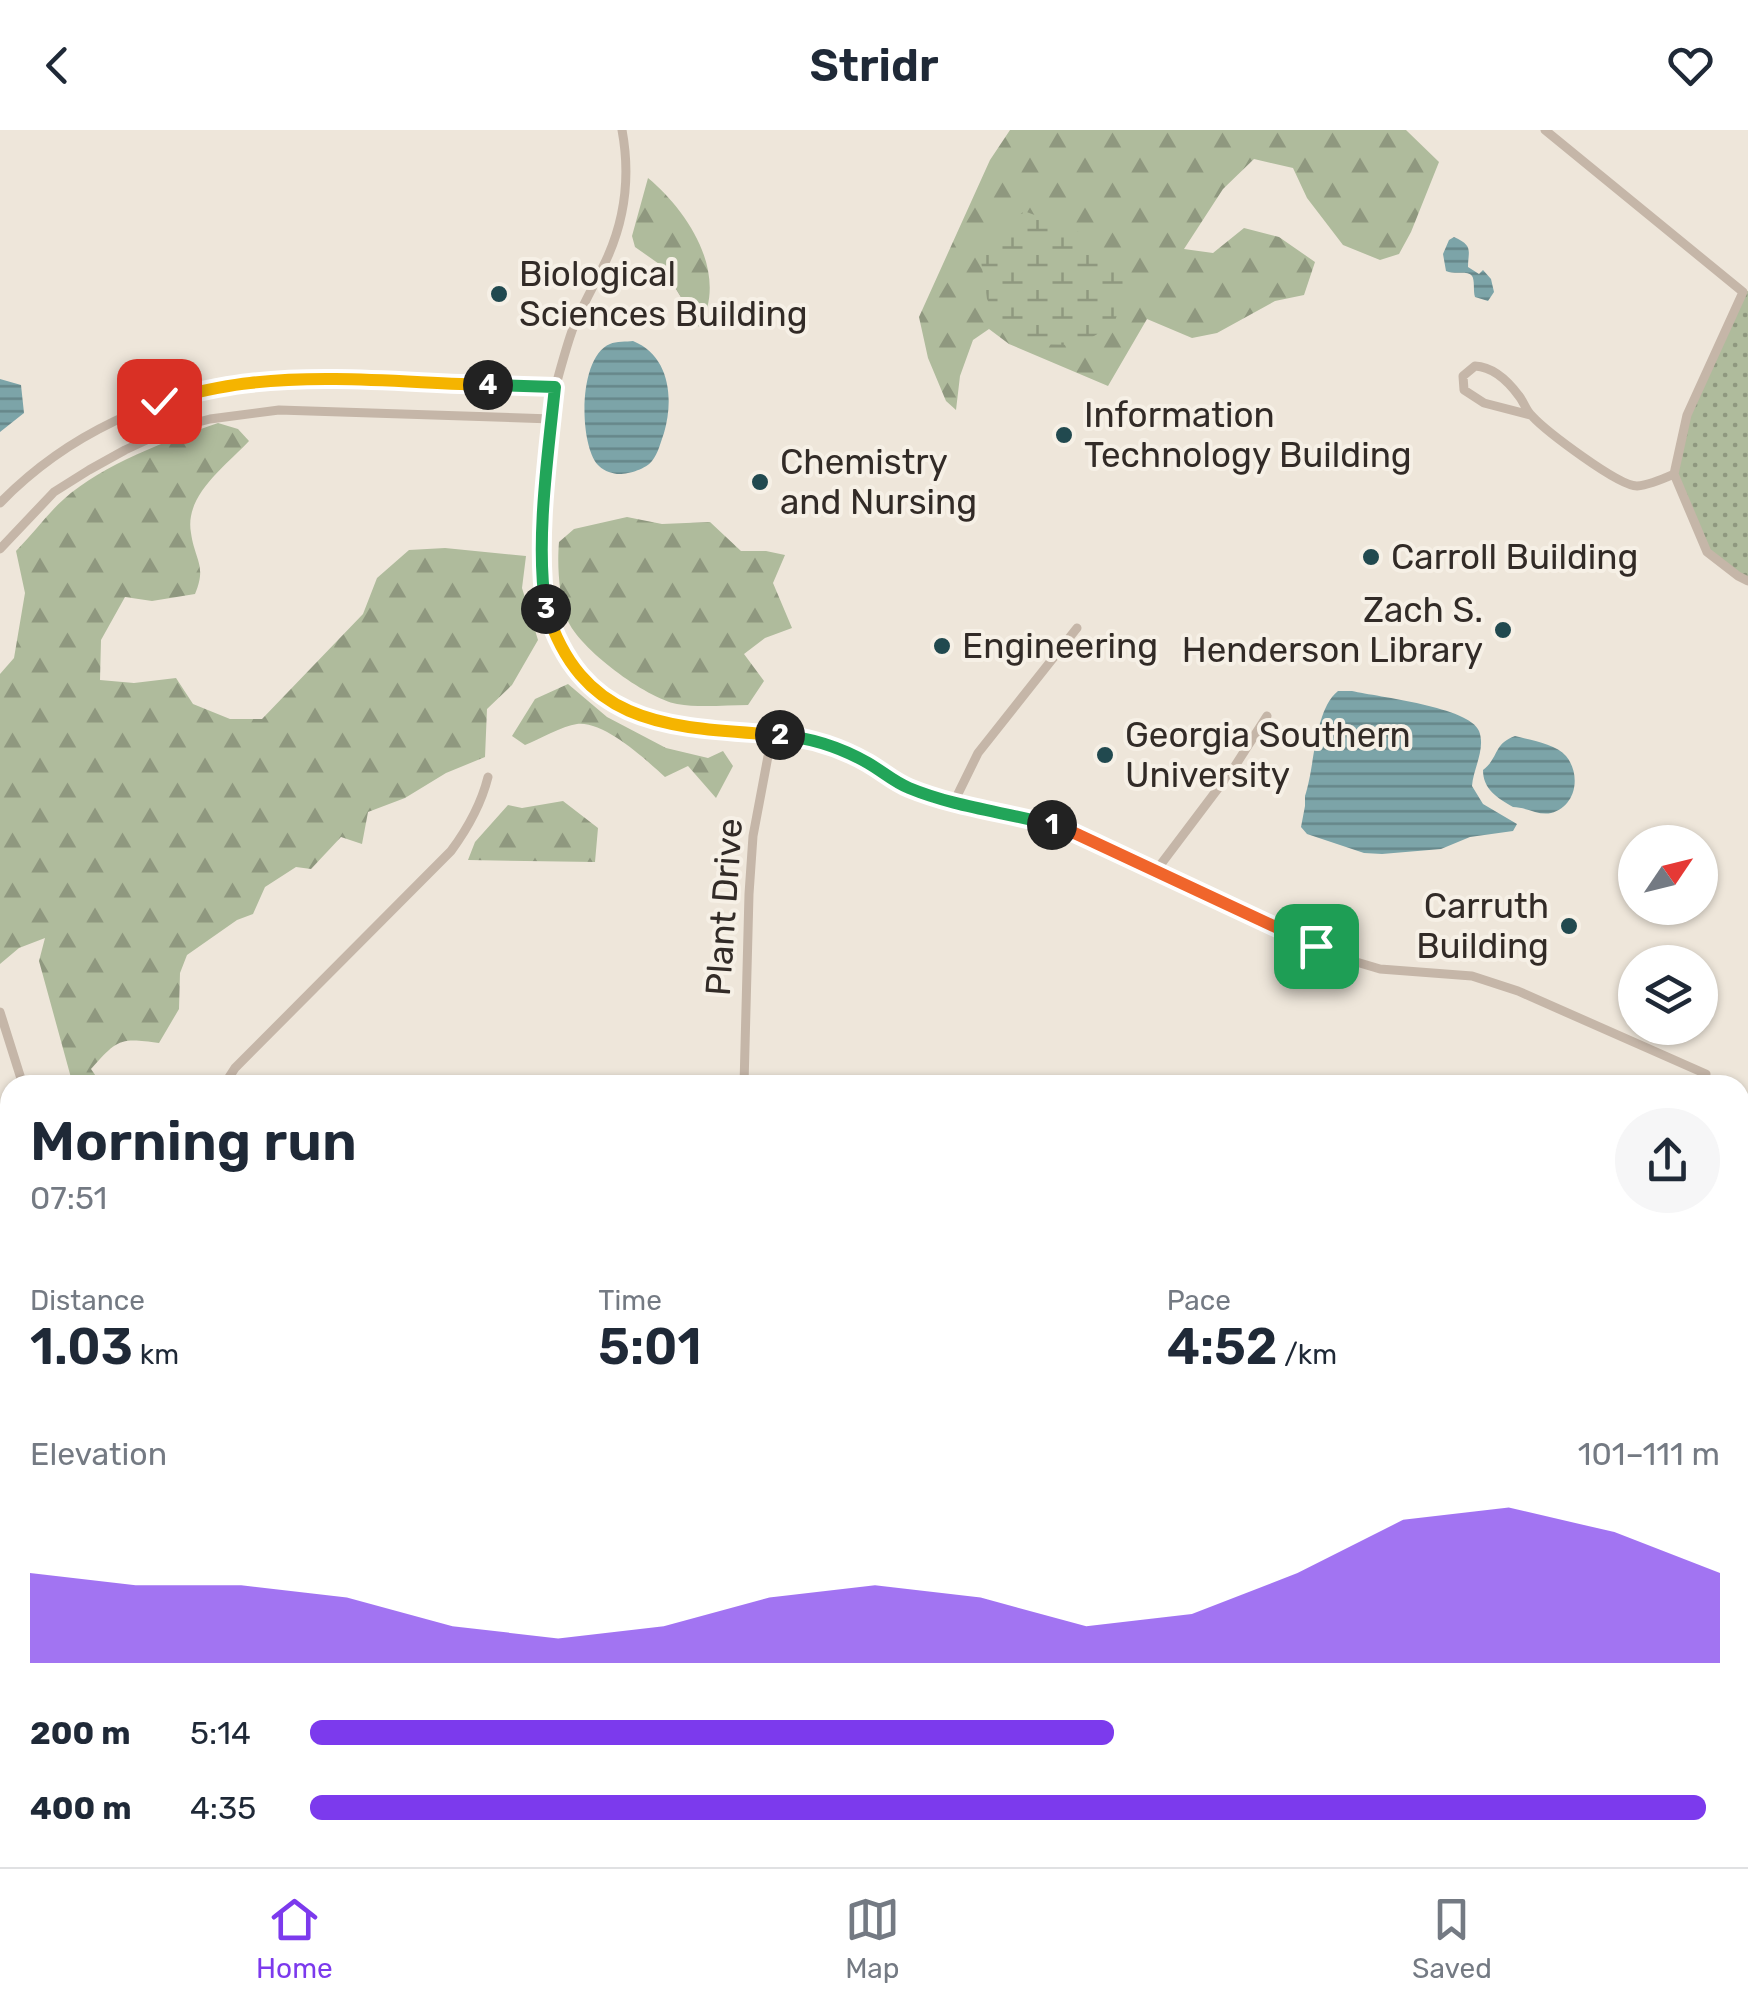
<!DOCTYPE html>
<html lang="en">
<head>
<meta charset="utf-8">
<style>
	:root { --surface:#fff; --page:#f6f6f7; --text:#1f2937; --muted:#747a83; --line:#e0e1e3; --accent:#7c3aed }
	body { margin:0; font-family:Rubik,sans-serif; background:var(--page); color:var(--text); height:100vh; display:flex; flex-direction:column; font-size:38px; white-space:nowrap }
	* { box-sizing:border-box; margin:0 }
	p { font-size:32px; color:var(--muted) }
	.icon { flex:none; width:55px; height:55px; fill:none; stroke:currentColor; stroke-width:2; stroke-linecap:round; stroke-linejoin:round }
	.map { position:relative; flex:1; overflow:hidden }
	.side { position:absolute; left:0px; top:945px; width:1750px; height:792px; display:flex; flex-direction:column; background:var(--surface); border-radius:30px 30px 0 0; box-shadow:0 2px 8px #0004 }
	.side>* { flex:none }
	.needle { width:65px; rotate:55deg }
	.controls { position:absolute; left:1618px; top:695px; display:grid; gap:20px }
	.controls a { display:grid; place-items:center; width:100px; height:100px; border-radius:50%; background:var(--surface); box-shadow:0 2px 8px #0004; font-size:50px }
	.pin { position:absolute; display:grid; place-items:center; width:85px; height:85px; color:#fff; margin:-42px; border-radius:20px; box-shadow:0 5px 15px #0006 }
	.km { position:absolute; width:50px; height:50px; margin:-25px; border-radius:50%; background:#222; color:#fff; font-size:28px; line-height:50px; text-align:center }
	.round { display:grid; place-items:center; flex:none; width:105px; height:105px; border-radius:52px; background:var(--page) }
	.head { display:flex; align-items:center; justify-content:space-between; height:170px; padding:0 30px }
	h1 { font-size:55px; font-weight:600; line-height:75px }
	.figures { display:grid; grid-template-columns:repeat(3,1fr); gap:15px; height:170px; padding:10px 30px }
	.figures div { display:grid; align-content:center }
	.figures b { font-size:50px; font-weight:600 }
	.figures small { font-size:28px; font-weight:400 }
	.figures p { font-size:28px }
	.chart { height:280px; padding:20px 30px }
	.chart p { display:flex; justify-content:space-between }
	.chart svg { width:100%; height:180px; margin-top:10px; fill:var(--accent); opacity:.7 }
	ul { padding:0 30px; list-style:none; font-size:32px }
	li { display:grid; grid-template-columns:160px 120px 1fr; align-items:center; height:75px }
	li i { height:25px; border-radius:12px; background:var(--accent) }
	header { display:flex; justify-content:space-between; align-items:center; height:130px; padding:0 30px; background:var(--surface); font-size:45px; font-weight:600 }
	.tab-bar { display:flex; justify-content:space-around; align-items:center; height:140px; border-top:2px solid var(--line); background:var(--surface); font-size:28px; color:var(--muted) }
	.tab-bar a { display:grid; justify-items:center; gap:5px }
	.tab-bar .selected { color:var(--accent) }
	.map>svg:first-child { display:block }
	.green { fill:#afbb9c }
	.forest { fill:url(#forest-firs) }
	.wetland { fill:url(#wetland-marsh) }
	.park { fill:url(#park-dots) }
	.water { fill:url(#water-rules) }
	.lines { fill:none; stroke-linecap:round; stroke-linejoin:round }
	.minor { stroke:#c5b6a8; stroke-width:9 }
	.tertiary { stroke:#c5b6a8; stroke-width:10 }
	.split-1-casing { stroke:#fff; stroke-width:20 }
	.split-2-casing { stroke:#fff; stroke-width:20 }
	.split-3-casing { stroke:#fff; stroke-width:20 }
	.split-4-casing { stroke:#fff; stroke-width:20 }
	.split-5-casing { stroke:#fff; stroke-width:20 }
	.split-1 { stroke:#f0652b; stroke-width:12 }
	.split-2 { stroke:#22a559; stroke-width:12 }
	.split-3 { stroke:#f5b400; stroke-width:12 }
	.split-4 { stroke:#22a559; stroke-width:12 }
	.split-5 { stroke:#f5b400; stroke-width:12 }
	.poi-dot { fill:#21494f; stroke:#f6f0e6; stroke-width:4 }
	.labels { text-anchor:middle; stroke-width:8; stroke-linejoin:round; paint-order:stroke }
	.poi-label { font-size:35px; fill:#322b27; stroke:#f6f0e6; text-anchor:start }
	.street-label { font-size:35px; fill:#322b27; stroke:#f6f0e6 }
</style>
</head>
<body>
<header><svg class="icon" aria-label="back" viewBox="0 0 24 24"><path d="M15 5l-7 7 7 7"/></svg>Stridr<svg class="icon" aria-label="heart" viewBox="0 0 24 24"><path d="M12 20l-8-8c-3-5 5-10 8-4 3-6 11-1 8 4z"/></svg></header>
<div class="map">
<svg width="1748" height="1737" viewBox="0 0 1748 1737">
	<defs>
		<pattern id="forest-firs" width="22" height="20" patternUnits="userSpaceOnUse" patternTransform="scale(2.5)"><rect width="22" height="20" fill="#afbb9c"/><path d="M5 1l3.5 6h-7zM16 11l3.5 6h-7z" fill="#8f987f"/></pattern>
		<pattern id="wetland-marsh" width="20" height="14" patternUnits="userSpaceOnUse" patternTransform="scale(2.5)"><rect width="20" height="14" fill="#afbb9c"/><path d="M1 5h8M5 5V1M11 12h8M15 12V8" fill="none" stroke="#8f987f"/></pattern>
		<pattern id="park-dots" width="8" height="8" patternUnits="userSpaceOnUse" patternTransform="scale(2.5)"><rect width="8" height="8" fill="#afbb9c"/><path d="M2 2h.1M6 6h.1" fill="none" stroke="#8f987f" stroke-width="1.8" stroke-linecap="round"/></pattern>
		<pattern id="water-rules" width="6" height="5" patternUnits="userSpaceOnUse" patternTransform="scale(2.5)"><rect width="6" height="5" fill="#7ca4a8"/><path d="M0 2.5h6" fill="none" stroke="#668689"/></pattern>
	</defs>
	<rect width="100%" height="100%" fill="#eee6da"/>
	<path class="green" d="M0 1622 10 1641V1712L5 1717 0 1714Z"/>
	<path class="forest" d="M1010 0H1406L1439 32 1411 102 1399 124 1380 130 1343 115 1307 68 1293 38 1254 29 1223 59 1184 119 1213 123 1244 98 1279 107 1315 132 1304 165 1275 171 1217 203 1192 208 1147 189 1108 256 1009 214 989 199 973 210 960 246 956 280 946 271 928 228 919 187 990 30Z
		M648 48C688 81 730 145 699 197L662 136 635 117 632 106Z
		M218 293 238 299 249 311C226 336 184 365 191 403 195 431 207 435 195 464L152 471 125 467 101 510 100 550 134 553 176 548 193 574 230 589H262L363 484 377 448 409 420 445 418 526 426 522 458 538 510 512 555 487 579 485 627 446 643 405 668 368 682 362 714 341 707 311 739 296 737 265 757 253 784 237 790 187 825 180 843 179 879 159 913C119 907 117 910 91 939L102 955H73L39 831 45 808 19 818 0 834V544L14 528 25 463 16 421C33 404 47 384 64 369 103 334 169 310 218 293Z
		M627 387 662 394 710 392 741 421H766L785 425 773 453 792 498 765 508 744 524 764 551 748 575C726 575 700 578 677 574 646 568 579 519 567 489 559 467 557 435 559 412L574 399Z
		M568 554 607 587 666 618 708 628 723 621 733 636 716 668 688 636 665 647C646 630 605 591 577 594 562 596 540 609 525 615L512 606 535 569Z
		M563 671 598 698 595 732 468 730 475 712 508 675 522 678Z"/>
	<path class="wetland" d="M1024 81 1077 101 1097 115 1129 149 1114 194 1079 215 1025 214 1003 201 987 169 981 131 992 110Z"/>
	<path class="park" d="M1748 161V451L1707 422 1674 344 1687 285 1743 162Z"/>
	<path class="water" d="M1454 107C1474 116 1468 121 1468 137L1479 144 1483 140 1491 149 1494 162 1488 171 1475 167C1473 161 1475 150 1472 146 1468 140 1455 145 1446 141L1443 124 1449 110Z
		M633 211C670 226 674 269 664 303 661 311 658 324 652 331 646 339 627 345 617 344 610 343 602 340 597 334 579 311 578 227 610 214 616 211 627 212 633 211Z
		M0 249 21 255 24 283 0 302Z
		M1338 561H1352C1378 567 1470 577 1479 601 1486 619 1473 639 1472 656L1483 674 1517 694 1513 701 1470 707 1441 719 1382 724 1364 723 1307 704 1301 697 1305 676V666C1315 637 1314 580 1338 561Z
		M1515 606C1530 610 1556 614 1566 626 1581 644 1577 676 1551 683 1539 686 1526 677 1513 677 1497 668 1483 659 1483 640 1499 628 1493 614 1515 606Z"/>
	<g class="lines">
		<path class="minor" d="M622 0C630 43 626 85 608 126 597 151 582 175 572 201 567 215 563 230 559 244 546 287 547 342 544 387 540 455 541 512 596 561 655 612 736 596 807 608 846 614 873 643 908 657 943 672 980 679 1017 688 1035 691 1052 694 1069 700 1097 711 1124 727 1151 740 1205 766 1261 791 1316 816L1353 831 1380 839 1472 846 1518 861 1706 944 1701 955
			M1545 0 1743 162
			M1530 285 1484 273 1464 260 1463 246 1475 236C1494 237 1508 251 1519 266 1524 272 1526 281 1532 286 1546 301 1618 356 1637 356 1649 355 1663 349 1674 344
			M1674 344 1687 285 1743 162
			M1674 344 1707 422 1738 446 1748 451
			M0 373C66 305 156 263 249 253 298 247 346 251 395 252 448 254 502 255 555 257
			M0 419 54 362 89 340 125 320 168 300 210 289 279 280 552 289
			M953 674 978 623 1077 498
			M1155 742 1235 636 1267 586
			M0 882 23 955
			M224 955 235 938 451 721C468 698 481 675 488 647
			M744 955 749 764 753 706 772 605
			M0 1076 10 1066
			M1 1110 10 1102
			M0 1213 10 1208
			M1740 1275 1748 1280
			M0 1342 10 1335
			M1740 1436H1748
			M0 1483 10 1498
			M595 1728V1737
			M661 1728 663 1737
			M1151 1728V1737
			M1402 1728 1403 1737
			M1552 1728V1737
			M90 1737 91 1728"/>
		<path class="tertiary" d="M1740 1622H1748
			M280 1737 324 1728"/>
	</g>
	<g class="lines">
		<g class="split-1-casing">
			<path id="split-1" d="M1052 695 1068 700 1316 816"/>
		</g>
		<g class="split-2-casing">
			<path id="split-2" d="M780 605C812 608 840 617 868 633 882 641 894 652 909 658 955 677 1004 682 1052 695"/>
		</g>
		<g class="split-3-casing">
			<path id="split-3" d="M546 479C584 600 674 597 780 605"/>
		</g>
		<g class="split-4-casing">
			<path id="split-4" d="M488 255 555 257C548 324 535 414 546 479"/>
		</g>
		<g class="split-5-casing">
			<path id="split-5" d="M159 271C189 264 219 256 250 253 328 244 409 253 488 255"/>
		</g>
		<use href="#split-1" class="split-1"/>
		<use href="#split-2" class="split-2"/>
		<use href="#split-3" class="split-3"/>
		<use href="#split-4" class="split-4"/>
		<use href="#split-5" class="split-5"/>
	</g>
	<g class="poi-dot">
		<circle cx="499" cy="164" r="10"/>
		<circle cx="1064" cy="305" r="10"/>
		<circle cx="760" cy="352" r="10"/>
		<circle cx="1371" cy="427" r="10"/>
		<circle cx="1503" cy="500" r="10"/>
		<circle cx="942" cy="516" r="10"/>
		<circle cx="1105" cy="625" r="10"/>
		<circle cx="1569" cy="796" r="10"/>
	</g>
	<g class="labels">
		<g class="poi-label">
			<text x="519" y="156">Biological<tspan x="519" dy="40">Sciences Building</tspan></text>
			<text x="1084" y="297">Information<tspan x="1084" dy="40">Technology Building</tspan></text>
			<text x="780" y="344">Chemistry<tspan x="780" dy="40">and Nursing</tspan></text>
			<text x="1391" y="439">Carroll Building</text>
			<text x="1483" y="492" text-anchor="end">Zach S.<tspan x="1483" dy="40">Henderson Library</tspan></text>
			<text x="962" y="528">Engineering</text>
			<text x="1125" y="617">Georgia Southern<tspan x="1125" dy="40">University</tspan></text>
			<text x="1549" y="788" text-anchor="end">Carruth<tspan x="1549" dy="40">Building</tspan></text>
		</g>
		<g class="street-label">
			<text transform="translate(724 777) rotate(-86)" y="12">Plant Drive</text>
		</g>
	</g>
</svg>
<div class="controls">
<a><svg class="needle" viewBox="-14 -14 28 28"><path d="M0-13l5 13h-10z" fill="#e53935"/><path d="M0 13l5-13h-10z" fill="#747a83"/></svg></a>
<a><svg class="icon" aria-label="layers" viewBox="0 0 24 24"><path d="M12 4l9 5-9 5-9-5zM3 14l9 5 9-5"/></svg></a>
</div>
<div class="pin" style="left:1316px;top:816px;background:#1e9e55"><svg class="icon" aria-label="arrive" viewBox="0 0 24 24"><path d="M6 21V4h12l-3 4 3 4H6"/></svg></div>
<div class="pin" style="left:159px;top:271px;background:#d93025"><svg class="icon" aria-label="check" viewBox="0 0 24 24"><path d="M5 12l5 5 9-10"/></svg></div>
<b class="km" style="left:1052px;top:695px">1</b>
<b class="km" style="left:780px;top:605px">2</b>
<b class="km" style="left:546px;top:479px">3</b>
<b class="km" style="left:488px;top:255px">4</b>
<section class="side">
<div class="head"><div><h1>Morning run</h1><p>07:51</p></div><a class="round"><svg class="icon" aria-label="share" viewBox="0 0 24 24"><path d="M12 15V3M7 8l5-5 5 5M5 13v7h14v-7"/></svg></a></div>
<div class="figures">
<div><p>Distance</p><b>1.03<small> km</small></b></div>
<div><p>Time</p><b>5:01</b></div>
<div><p>Pace</p><b>4:52<small> /km</small></b></div>
</div>
<div class="chart"><p><span>Elevation</span>101–111 m</p>
<svg viewBox="0 0 160 44" preserveAspectRatio="none"><path d="M0 44V22L10 25L20 25L30 28L40 35L50 38L60 35L70 28L80 25L90 28L100 35L110 32L120 22L130 9L140 6L150 12L160 22V44z"/></svg>
</div>
<ul>
<li><b>200 m</b>5:14<i style="width:57%"></i></li>
<li><b>400 m</b>4:35<i style="width:99%"></i></li>
</ul>
</section>
</div>
<nav class="tab-bar">
<a class="selected"><svg class="icon" aria-label="home" viewBox="0 0 24 24"><path d="M3 11l9-7 9 7M6 9v11h12V9"/></svg>Home</a>
<a><svg class="icon" aria-label="map" viewBox="0 0 24 24"><path d="M3 6l6-2 6 2 6-2v14l-6 2-6-2-6 2zM9 4v14M15 6v14"/></svg>Map</a>
<a><svg class="icon" aria-label="saved" viewBox="0 0 24 24"><path d="M7 4h10v16l-5-4-5 4z"/></svg>Saved</a>
</nav>
</body>
</html>
